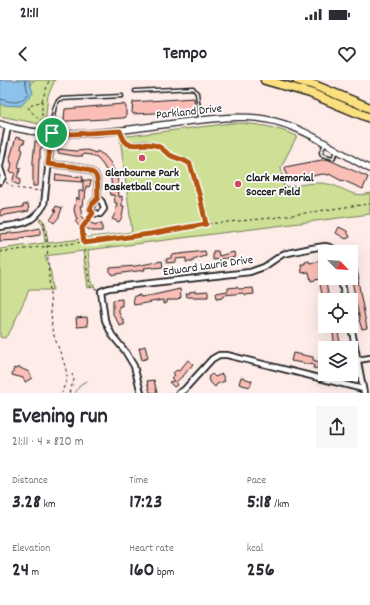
<!DOCTYPE html>
<html lang="en">
<head>
<meta charset="utf-8">
<style>
	:root { --surface:#fff; --page:#f7f7f7; --text:#2b2b33; --muted:#7c7c81 }
	body { margin:0; font-family:Dekko,sans-serif; background:var(--page); color:var(--text); height:100vh; display:flex; flex-direction:column; font-size:15px; white-space:nowrap }
	* { box-sizing:border-box; margin:0 }
	p { font-size:13px; color:var(--muted) }
	.icon { flex:none; width:22px; height:22px; fill:none; stroke:currentColor; stroke-width:2; stroke-linecap:round; stroke-linejoin:round }
	.map { position:relative; height:313px; overflow:hidden }
	.side { display:flex; flex-direction:column; background:var(--surface); flex:1 }
	.side>* { flex:none }
	.needle { width:26px; rotate:115deg }
	.controls { position:absolute; left:318px; top:165px; display:grid; gap:8px }
	.controls a { display:grid; place-items:center; width:40px; height:40px; border-radius:0px; background:var(--surface); box-shadow:0 4px 16px #0002; font-size:20px }
	.pin { position:absolute; display:grid; place-items:center; width:34px; height:34px; color:#fff; margin:-17px; border:2px solid #fff; border-radius:50%; box-shadow:0 1px 4px #0007 }
	.round { display:grid; place-items:center; flex:none; width:42px; height:42px; border-radius:0px; background:var(--page) }
	.summary { display:flex; align-items:center; justify-content:space-between; height:68px; padding:0 12px }
	h1 { font-size:22px; font-weight:700; line-height:30px }
	.metrics { display:grid; grid-template-columns:repeat(3,1fr); gap:6px; height:68px; padding:4px 12px }
	.metrics div { display:grid; align-content:center }
	.metrics b { font-size:20px; font-weight:700 }
	.metrics small { font-size:11px; font-weight:400 }
	.metrics p { font-size:11px }
	.status { display:flex; justify-content:space-between; align-items:center; height:28px; padding:0 20px; background:var(--surface); direction:ltr }
	.status svg { height:11px; fill:currentColor }
	header { display:flex; justify-content:space-between; align-items:center; height:52px; padding:0 12px; background:var(--surface); font-size:18px; font-weight:700 }
	.map>svg:first-child { display:block }
	.green { fill:#cde095; stroke:#747e58 }
	.water { fill:#8dc2ea; stroke:#608098 }
	.lines { fill:none; stroke-linecap:round; stroke-linejoin:round }
	.shore { stroke:#495e6e; stroke-width:1 }
	.stream { stroke:#608098; stroke-width:1 }
	.building { fill:#fabeb6; stroke:#1c1c1c }
	.service-casing { stroke:#1c1c1c; stroke-width:5 }
	.minor-casing { stroke:#1c1c1c; stroke-width:8 }
	.tertiary-casing { stroke:#1c1c1c; stroke-width:8 }
	.motorway-casing { stroke:#1c1c1c; stroke-width:11 }
	.path { stroke:#1c1c1c; stroke-width:1; stroke-dasharray:3 3; stroke-linecap:butt }
	.service { stroke:#fff; stroke-width:2 }
	.minor { stroke:#fff; stroke-width:4.5 }
	.tertiary { stroke:#fff; stroke-width:5.5 }
	.motorway { stroke:#fce080; stroke-width:8 }
	.route-casing { stroke:#fff; stroke-width:8 }
	.route { stroke:#b45309; stroke-width:5 }
	.poi-dot { fill:#d1495b; stroke:#fff; stroke-width:1.5 }
	.labels { text-anchor:middle; stroke-width:3.5; stroke-linejoin:round; paint-order:stroke }
	.street-label { font-size:12px; fill:#1c1c1c; stroke:#fff }
	.poi-label { font-size:12px; font-weight:bold; fill:#1c1c1c; stroke:#fff }
</style>
</head>
<body>
<div class="status"><b>21:11</b><svg viewBox="0 0 49 12"><path d="M0 12V9h3v3zM5 12V6h3v6zM10 12V3h3v9zM15 12V0h3v12zM26 1h20v11H26zM47 4h2v5h-2z"/></svg></div>
<header><svg class="icon" aria-label="back" viewBox="0 0 24 24"><path d="M15 5l-7 7 7 7"/></svg>Tempo<svg class="icon" aria-label="heart" viewBox="0 0 24 24"><path d="M12 20l-8-8c-3-5 5-10 8-4 3-6 11-1 8 4z"/></svg></header>
<div class="map">
<svg width="370" height="313" viewBox="0 0 370 313">
	<rect width="100%" height="100%" fill="#feece9"/>
	<filter id="ink" filterUnits="userSpaceOnUse"><feTurbulence type="fractalNoise" baseFrequency=".025" numOctaves="2"/><feDisplacementMap in="SourceGraphic" scale="8" xChannelSelector="R" yChannelSelector="G"/><feConvolveMatrix kernelMatrix="1 2 1 2 8 2 1 2 1" color-interpolation-filters="sRGB"/></filter>
	<g filter="url(#ink)">
		<path class="green" d="M0 0H55L48 15 45 45 0 36Z
			M232 43C255 43 276 47 297 56L281 87 284 107C297 106 316 101 328 104 344 107 353 119 370 113V134L88 170 92 205H94L95 207 88 208 83 171 45 176 51 193 53 210H29L11 250 5 258 0 257V169L45 163 43 144 39 140 41 138 45 143 48 163 81 159 80 147 89 135 91 137 82 148 84 158 132 152 120 57Z"/>
		<path class="water" d="M0 0H29L33 13 21 26 2 25 0 20Z"/>
		<g class="lines">
			<path class="shore" d="M0 19C13 22 19 26 28 13L25 0"/>
			<path class="stream" d="M30 4 34 0
				M75 313 81 304 87 301"/>
		</g>
		<path class="building" d="M194 18 195 31 133 34 132 32 133 22Z
			M123 24 125 25 126 27V37L123 38 68 41H65L64 39 65 29Z
			M16 57 25 60 24 63H22L21 69 23 70 18 87 21 88 17 97 21 99 19 105 12 102 15 93 10 92 12 83 10 82 11 79 10 78Z
			M35 61 42 62V69H40V79H39L38 106H33V81Z
			M58 69 76 71 87 70 96 73 97 71 104 75 110 82 115 92H117L119 117 122 116V126H124L122 137 119 142 112 139 115 134 117 123H115L114 115H111L110 110 112 109 110 90 107 92 103 85 98 79 91 75 83 74V76H75L58 73Z
			M327 79 368 97 363 109 342 100V101L329 94V95L323 94 287 100 285 87Z
			M56 94 76 97 77 96 83 97 82 102 55 100Z
			M83 100 91 101 90 105 89 107 86 106 85 119H83L82 126H80L82 134 80 135 86 142 80 147 75 141 77 140 74 130 77 117 79 120V111H83Z
			M28 124 29 131 0 136V130L23 127V125Z
			M56 126 62 128 59 137 54 143 50 140 56 131 54 130Z
			M88 142 96 145V144H102V151H92L86 148Z
			M339 147 347 151 350 157 346 159 336 153Z
			M40 148V155L20 158V160L0 161V154L22 152Z
			M205 171 206 176 193 180V182H186V178L176 179V182L167 183 166 179 171 178V175Z
			M213 171H218L219 176 234 172 235 177 213 180Z
			M354 177 359 199H358L360 212 367 248 362 249 359 240H360L357 227 352 200 351 201V178Z
			M162 181 163 187 153 188 152 187 144 188 145 190 115 194 112 195 111 193H110V188L136 186Z
			M309 181 310 183 322 181 329 219 323 220 319 199 311 201 309 192 302 193 301 184H305V182Z
			M237 207 239 209 253 208 254 214 245 215 243 213 224 215 223 217 217 218 216 213 228 211V208Z
			M180 209 181 217 178 220H167V223L163 224V220L134 225 133 217 135 216 140 215V217L149 216Z
			M196 211V212L208 211V217H187L186 214 190 213 189 212Z
			M122 219V226H119V233L125 244 120 246 113 234V220Z
			M87 237 88 246 77 247 76 238Z
			M332 246H337L341 268H335Z
			M145 266 148 278 142 280 139 268Z
			M293 273 313 277V280L323 283 322 289 313 288 314 285 291 281Z
			M188 280 193 284 184 295 176 302 177 305 174 307 169 302 174 301 171 298 175 295 173 293 177 290 179 291Z
			M18 287 29 292 32 298 25 302 23 298 12 295 14 288 17 289Z
			M212 294 215 297 222 294 225 301 217 304 215 307 208 300 209 298 208 297Z
			M241 297 252 301 250 307 239 304Z
			M154 300 157 313H150L147 301Z"/>
		<g class="lines">
			<g class="service-casing">
				<path id="service" d="M135 11 193 8 197 13 200 39
					M52 52C53 42 52 25 60 19L122 16
					M120 52 124 60 128 64 146 63 156 65
					M325 64 321 72 322 75 333 78 337 72"/>
			</g>
			<g class="minor-casing">
				<path id="minor" d="M48 84C60 86 90 85 96 96 99 102 97 111 98 118L102 122 104 129 100 134 93 133 91 129 93 123 98 118
					M0 86 8 47
					M0 88 3 97 0 102
					M0 147C20 144 32 145 44 125L52 53
					M341 198 345 220
					M351 246 364 313
					M358 280 370 278
					M141 313 134 286 125 271 112 255 105 240 101 211 109 208 134 205 250 192 264 187 283 174 312 168 325 166 330 167 334 169 335 172
					M179 313 184 310 212 279 219 275H227L363 309"/>
			</g>
			<g class="tertiary-casing">
				<path id="tertiary" d="M0 44C57 63 124 50 183 42 209 39 237 35 264 39 303 45 336 71 370 89"/>
			</g>
			<g class="motorway-casing">
				<path id="motorway" d="M265 0 310 13 370 38
					M297 0 314 5 370 28"/>
			</g>
			<path class="path" d="M42 42V21
				M46 47C41 40 33 35 28 27L34 24 42 21 49 0
				M159 66 169 75 182 79 190 84 200 117 205 144
				M6 102 14 108 41 111
				M39 137 44 143 47 164 52 248C55 263 67 284 67 298 66 303 63 308 62 313
				M90 137 81 149 90 206 92 208 97 209
				M0 172 150 154 206 144 272 138 352 126 370 124
				M69 313 74 300 72 294"/>
			<use href="#service" class="service"/>
			<use href="#minor" class="minor"/>
			<use href="#tertiary" class="tertiary"/>
			<use href="#motorway" class="motorway"/>
		</g>
	</g>
	<g class="lines" filter="url(#ink)">
		<g class="route-casing">
			<path id="route" d="M120 51 124 60 128 64C137 66 145 63 154 65 162 66 164 72 170 75 177 79 184 79 190 84L200 117 206 144 150 154 84 163 82 148 93 133 90 129 93 123 98 118C97 111 99 102 96 96 90 85 60 86 48 84L52 53 72 54Z"/>
		</g>
		<use href="#route" class="route"/>
	</g>
	<g class="poi-dot">
		<circle cx="142" cy="78" r="4"/>
		<circle cx="238" cy="104" r="4"/>
	</g>
	<g class="labels">
		<g class="street-label">
			<text transform="translate(189 31) rotate(-6)" y="4">Parkland Drive</text>
			<text transform="translate(208 185) rotate(-8)" y="4">Edward Laurie Drive</text>
		</g>
		<g class="poi-label">
			<text x="142" y="96">Glenbourne Park<tspan x="142" dy="14">Basketball Court</tspan></text>
			<text x="246" y="101" text-anchor="start">Clark Memorial<tspan x="246" dy="14">Soccer Field</tspan></text>
		</g>
	</g>
</svg>
<div class="controls">
<a><svg class="needle" viewBox="-14 -14 28 28"><path d="M0-13l5 13h-10z" fill="#e53935"/><path d="M0 13l5-13h-10z" fill="#7c7c81"/></svg></a>
<a><svg class="icon" aria-label="locate" viewBox="0 0 24 24"><circle cx="12" cy="12" r="6"/><path d="M12 2v4M12 18v4M2 12h4M18 12h4"/></svg></a>
<a><svg class="icon" aria-label="layers" viewBox="0 0 24 24"><path d="M12 4l9 5-9 5-9-5zM3 14l9 5 9-5"/></svg></a>
</div>
<div class="pin" style="left:52px;top:53px;background:#1e9e55"><svg class="icon" aria-label="arrive" viewBox="0 0 24 24"><path d="M6 21V4h12l-3 4 3 4H6"/></svg></div>
</div>
<section class="side">
<div class="summary"><div><h1>Evening run</h1><p>21:11 · 4 × 820 m</p></div><a class="round"><svg class="icon" aria-label="share" viewBox="0 0 24 24"><path d="M12 15V3M7 8l5-5 5 5M5 13v7h14v-7"/></svg></a></div>
<div class="metrics">
<div><p>Distance</p><b>3.28<small> km</small></b></div>
<div><p>Time</p><b>17:23</b></div>
<div><p>Pace</p><b>5:18<small> /km</small></b></div>
</div>
<div class="metrics">
<div><p>Elevation</p><b>24<small> m</small></b></div>
<div><p>Heart rate</p><b>160<small> bpm</small></b></div>
<div><p>kcal</p><b>256</b></div>
</div>
</section>
</body>
</html>
